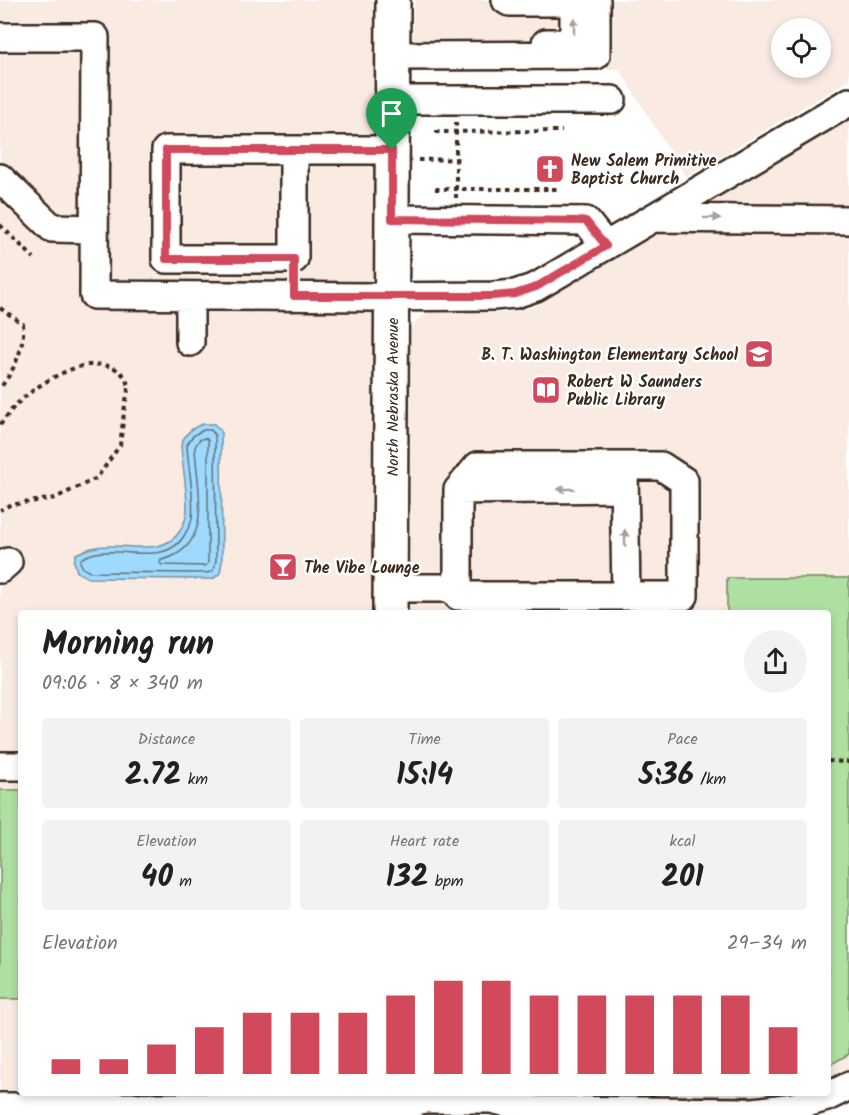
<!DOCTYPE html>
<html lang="en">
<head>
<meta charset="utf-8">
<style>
	:root { --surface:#fff; --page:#f2f2f2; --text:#202124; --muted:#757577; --accent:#d1495b }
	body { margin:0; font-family:Kalam,sans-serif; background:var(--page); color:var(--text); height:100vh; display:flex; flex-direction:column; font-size:22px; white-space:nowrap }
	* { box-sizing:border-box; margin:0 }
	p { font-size:20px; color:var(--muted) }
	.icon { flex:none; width:33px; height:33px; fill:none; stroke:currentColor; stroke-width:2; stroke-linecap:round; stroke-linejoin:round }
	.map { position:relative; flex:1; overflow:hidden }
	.side { position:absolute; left:18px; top:610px; width:813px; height:486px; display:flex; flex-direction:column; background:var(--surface); border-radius:6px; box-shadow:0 3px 9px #0003 }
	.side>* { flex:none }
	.controls { position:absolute; left:771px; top:18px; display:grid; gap:12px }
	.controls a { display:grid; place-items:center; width:60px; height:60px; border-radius:50%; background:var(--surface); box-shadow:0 3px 9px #0003; font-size:30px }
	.pin { position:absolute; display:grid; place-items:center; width:51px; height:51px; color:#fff; margin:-62px -26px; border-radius:50% 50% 50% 0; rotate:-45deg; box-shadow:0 0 6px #0007 }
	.pin .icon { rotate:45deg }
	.round { display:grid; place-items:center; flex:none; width:63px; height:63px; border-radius:32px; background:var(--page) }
	.overview { display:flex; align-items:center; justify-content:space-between; height:102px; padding:0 24px }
	h1 { font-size:33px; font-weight:700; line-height:45px }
	.metrics { display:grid; grid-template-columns:repeat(3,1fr); gap:9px; height:102px; padding:6px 24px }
	.metrics div { display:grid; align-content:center; border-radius:6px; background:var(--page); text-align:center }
	.metrics b { font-size:30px; font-weight:700 }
	.metrics small { font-size:16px; font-weight:400 }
	.metrics p { font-size:16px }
	.chart { height:168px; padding:12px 24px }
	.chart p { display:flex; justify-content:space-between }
	.chart svg { width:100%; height:108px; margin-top:6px; stroke:var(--accent); stroke-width:6 }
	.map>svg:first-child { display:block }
	.built { fill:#f9eae2; fill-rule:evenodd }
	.green { fill:#aee0a1; stroke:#748560; stroke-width:1.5 }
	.water { fill:#9ed9fe; stroke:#7693a4; stroke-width:1.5 }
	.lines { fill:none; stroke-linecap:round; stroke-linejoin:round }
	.shore { stroke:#637078; stroke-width:1.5 }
	.minor-casing { stroke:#3b2a1e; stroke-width:32 }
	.major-casing { stroke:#3b2a1e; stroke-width:38 }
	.path { stroke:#3b2a1e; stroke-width:4; stroke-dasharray:4.5 4.5; stroke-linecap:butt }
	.minor { stroke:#fff; stroke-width:27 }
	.major { stroke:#fff; stroke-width:33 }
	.oneway { fill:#a79f9a }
	.route-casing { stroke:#fff; stroke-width:12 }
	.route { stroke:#d1495b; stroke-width:8 }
	.labels { text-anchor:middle; stroke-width:5; stroke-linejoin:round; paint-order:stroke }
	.poi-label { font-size:16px; font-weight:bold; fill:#3b2a1e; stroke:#fff; text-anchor:start }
	.street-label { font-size:16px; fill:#3b2a1e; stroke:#fff }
</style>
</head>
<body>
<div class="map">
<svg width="849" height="1115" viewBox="0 0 849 1115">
	<rect width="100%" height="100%" fill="#fff"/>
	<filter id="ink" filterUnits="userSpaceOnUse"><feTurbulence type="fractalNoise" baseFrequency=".0167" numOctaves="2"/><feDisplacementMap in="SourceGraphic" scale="12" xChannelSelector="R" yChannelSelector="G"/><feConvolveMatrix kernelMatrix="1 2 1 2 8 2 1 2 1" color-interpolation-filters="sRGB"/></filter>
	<g filter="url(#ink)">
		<path class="built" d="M0 0H374V613L21 614V753H0Z
			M416 0H849V80L686 177 619 69H413V15L414 5ZM782 28H820V68H782Z
			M849 119V1070L828 1080V614H410L411 333 413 325 418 319 428 313 434 311 504 313 526 309 540 304Z
			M0 779H21V1094L0 1097Z
			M612 1094H760L745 1099 612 1101Z"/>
		<path class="green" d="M727 578H849V1054L828 1066V614L727 613Z
			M0 790H21V999H0Z"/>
		<path class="water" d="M203 424H214L221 431 222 561 220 573 213 579H199L88 578 77 572 74 561 76 554C86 549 96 546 107 546 132 545 165 555 180 531 184 524 187 517 187 509 187 487 182 466 181 444 186 433 191 428 203 424Z"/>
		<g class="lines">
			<path class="shore" d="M204 430H211L215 435 216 560C214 574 212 573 199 573L90 572 83 568 80 562 81 559C111 539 163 571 184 536 187 530 191 525 192 519 195 495 188 469 187 445 191 437 195 433 204 430Z
				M204 438 207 439 208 441V564L205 566 162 565 160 563 161 560C166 559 170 558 175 555 213 536 196 481 195 447L199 440Z"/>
			<g class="minor-casing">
				<path id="minor" d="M506 0 509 2H574V43H546
					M0 37H95L94 295 371 297 493 296 515 294 536 287 849 102
					M392 56 596 55V0
					M392 100H612
					M294 151V259H166V150H392
					M0 178 52 228 94 229
					M655 218 849 220
					M392 219 586 221 606 246
					M190 342V296
					M478 466H661L684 481V596H458V490Z
					M624 471 626 596
					M458 490 624 488
					M0 569 8 562
					M391 588H458
					M0 766H21
					M0 1107H388
					M408 1115 388 1107 425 1099H491L536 1110 753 1112 793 1107 827 1097 849 1086"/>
			</g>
			<g class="major-casing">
				<path id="major" d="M390 614 393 0
					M388 1115V1094"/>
			</g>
			<path class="path" d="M456 122V198
				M435 132 562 131
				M418 160 462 159
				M435 189H561
				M0 225 34 258
				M0 308 23 324C25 347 14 371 0 388
				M0 425C5 419 9 412 15 406 36 384 89 350 119 371 124 374 126 381 129 386L125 405 120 445 97 478 55 498 10 505 0 510
				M828 761 849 762"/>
			<use href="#minor" class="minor"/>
			<use href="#major" class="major"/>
		</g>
		<defs><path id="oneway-solid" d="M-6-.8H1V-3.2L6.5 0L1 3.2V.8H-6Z" transform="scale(1.5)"/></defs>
		<g class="oneway">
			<use href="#oneway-solid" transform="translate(574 26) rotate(-90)"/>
			<use href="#oneway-solid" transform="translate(712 218) rotate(1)"/>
			<use href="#oneway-solid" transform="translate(566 489) rotate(179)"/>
			<use href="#oneway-solid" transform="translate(625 538) rotate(-91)"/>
		</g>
	</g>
	<g class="lines" filter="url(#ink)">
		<g class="route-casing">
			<path id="route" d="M166 150H392V219L586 221 606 246 536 287 515 294 493 296H294V259H166Z"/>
		</g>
		<use href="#route" class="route"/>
	</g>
	<defs>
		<g id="church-square" transform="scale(1.5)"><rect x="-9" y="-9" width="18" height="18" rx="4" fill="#d1495b" stroke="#fff"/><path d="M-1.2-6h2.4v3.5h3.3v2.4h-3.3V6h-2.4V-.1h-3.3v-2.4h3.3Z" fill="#fff"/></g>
		<g id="school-square" transform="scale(1.5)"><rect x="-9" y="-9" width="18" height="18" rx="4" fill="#d1495b" stroke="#fff"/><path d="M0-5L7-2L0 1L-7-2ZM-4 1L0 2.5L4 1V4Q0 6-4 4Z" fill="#fff"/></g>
		<g id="library-square" transform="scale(1.5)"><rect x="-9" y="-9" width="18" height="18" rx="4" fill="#d1495b" stroke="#fff"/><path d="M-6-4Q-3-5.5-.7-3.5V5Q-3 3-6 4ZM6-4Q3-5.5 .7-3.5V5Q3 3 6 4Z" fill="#fff"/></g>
		<g id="bar-square" transform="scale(1.5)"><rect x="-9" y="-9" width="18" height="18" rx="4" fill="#d1495b" stroke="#fff"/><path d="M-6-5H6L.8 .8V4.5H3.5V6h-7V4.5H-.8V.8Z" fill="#fff"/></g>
	</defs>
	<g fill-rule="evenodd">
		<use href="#church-square" x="550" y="169"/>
		<use href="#school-square" x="759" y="354"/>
		<use href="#library-square" x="546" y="390"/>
		<use href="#bar-square" x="283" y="567"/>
	</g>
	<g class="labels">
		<g class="poi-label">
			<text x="571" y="166">New Salem Primitive<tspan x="571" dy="18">Baptist Church</tspan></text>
			<text x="738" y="360" text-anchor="end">B. T. Washington Elementary School</text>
			<text x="567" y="387">Robert W Saunders<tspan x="567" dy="18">Public Library</tspan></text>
			<text x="304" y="573">The Vibe Lounge</text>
		</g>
		<g class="street-label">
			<text transform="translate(392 397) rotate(-90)" y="6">North Nebraska Avenue</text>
		</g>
	</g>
</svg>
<div class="controls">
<a><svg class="icon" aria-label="locate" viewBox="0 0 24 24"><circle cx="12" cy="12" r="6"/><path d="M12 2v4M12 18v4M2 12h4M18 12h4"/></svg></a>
</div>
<div class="pin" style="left:392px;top:150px;background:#1e9e55"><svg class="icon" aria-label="arrive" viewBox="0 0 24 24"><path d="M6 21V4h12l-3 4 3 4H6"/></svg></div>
<section class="side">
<div class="overview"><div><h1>Morning run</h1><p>09:06 · 8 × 340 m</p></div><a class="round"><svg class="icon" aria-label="share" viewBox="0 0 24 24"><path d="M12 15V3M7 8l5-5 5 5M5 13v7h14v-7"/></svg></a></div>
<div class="metrics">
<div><p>Distance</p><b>2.72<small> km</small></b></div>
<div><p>Time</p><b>15:14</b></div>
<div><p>Pace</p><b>5:36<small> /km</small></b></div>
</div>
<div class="metrics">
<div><p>Elevation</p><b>40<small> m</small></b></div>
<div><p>Heart rate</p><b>132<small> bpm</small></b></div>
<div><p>kcal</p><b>201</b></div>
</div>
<div class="chart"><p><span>Elevation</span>29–34 m</p>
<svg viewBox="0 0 160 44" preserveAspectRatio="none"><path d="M5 44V38M15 44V38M25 44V32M35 44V25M45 44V19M55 44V19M65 44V19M75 44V12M85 44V6M95 44V6M105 44V12M115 44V12M125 44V12M135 44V12M145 44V12M155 44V25"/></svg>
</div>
</section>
</div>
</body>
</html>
